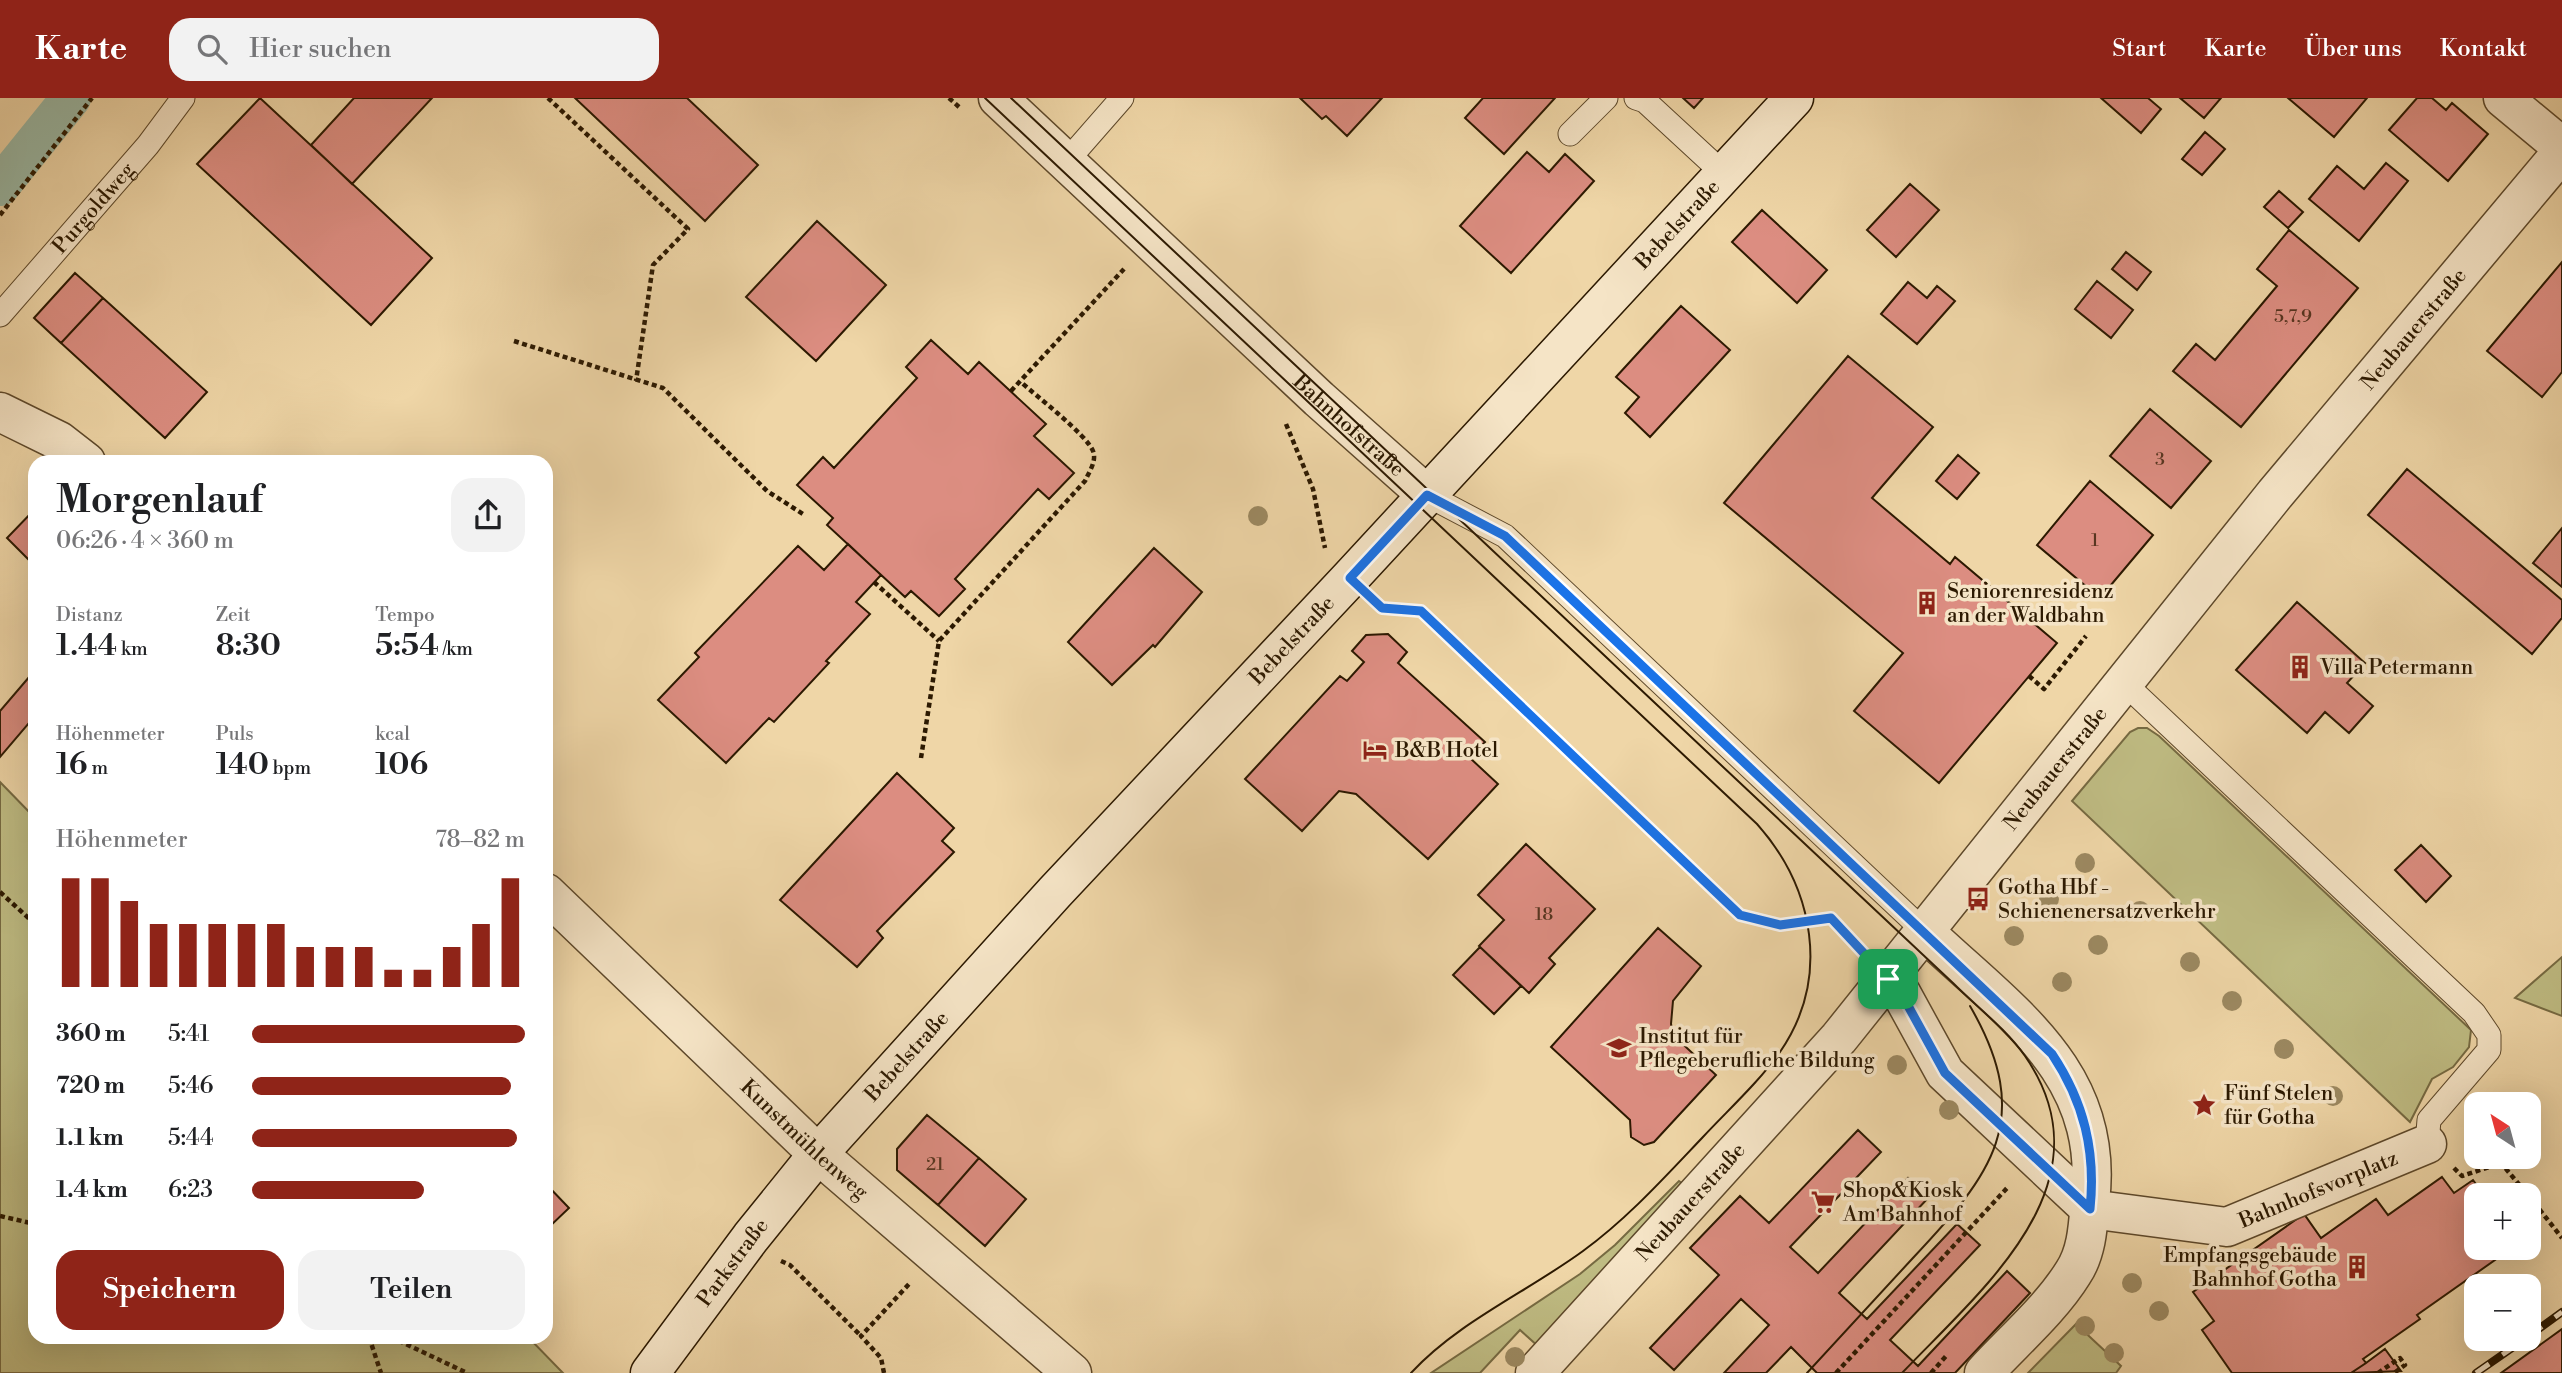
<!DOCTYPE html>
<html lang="de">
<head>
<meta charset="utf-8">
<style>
	:root { --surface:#fff; --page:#f2f2f2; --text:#202124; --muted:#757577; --accent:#8f2418 }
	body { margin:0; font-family:"Libre Bodoni",serif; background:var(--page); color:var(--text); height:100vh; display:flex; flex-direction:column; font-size:26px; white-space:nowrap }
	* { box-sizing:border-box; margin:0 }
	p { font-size:23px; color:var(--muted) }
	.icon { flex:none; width:38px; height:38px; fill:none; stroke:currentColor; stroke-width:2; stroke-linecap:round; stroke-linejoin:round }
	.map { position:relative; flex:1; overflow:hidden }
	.sheet { position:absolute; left:28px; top:357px; width:525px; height:889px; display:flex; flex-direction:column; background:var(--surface); border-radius:21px; box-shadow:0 7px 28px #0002 }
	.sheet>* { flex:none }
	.needle { width:46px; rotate:324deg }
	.buttons { position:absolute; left:2464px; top:994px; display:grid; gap:14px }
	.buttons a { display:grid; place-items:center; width:77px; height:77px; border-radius:14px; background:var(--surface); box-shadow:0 7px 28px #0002; font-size:35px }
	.pin { position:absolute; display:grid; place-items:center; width:60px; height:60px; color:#fff; margin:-30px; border-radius:14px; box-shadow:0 4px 10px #0006 }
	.round { display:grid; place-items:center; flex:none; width:74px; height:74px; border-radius:21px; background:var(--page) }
	.summary { display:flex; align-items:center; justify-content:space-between; height:119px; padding:0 28px }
	h1 { font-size:38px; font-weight:600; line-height:52px }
	.stats { display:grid; grid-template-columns:repeat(3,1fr); gap:10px; height:119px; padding:7px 28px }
	.stats div { display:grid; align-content:center }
	.stats b { font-size:30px; font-weight:600 }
	.stats small { font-size:19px; font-weight:400 }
	.stats p { font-size:19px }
	.chart { height:196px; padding:14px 28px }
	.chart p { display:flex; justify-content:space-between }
	.chart svg { width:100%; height:126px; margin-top:7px; stroke:var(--accent); stroke-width:6 }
	.cta { display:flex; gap:14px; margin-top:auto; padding:14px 28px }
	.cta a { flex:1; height:80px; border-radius:21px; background:var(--accent); color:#fff; font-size:28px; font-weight:600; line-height:80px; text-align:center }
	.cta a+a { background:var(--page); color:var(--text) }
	ul { padding:0 28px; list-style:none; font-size:23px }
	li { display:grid; grid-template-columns:112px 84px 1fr; align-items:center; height:52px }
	li i { height:18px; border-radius:9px; background:var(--accent) }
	header { display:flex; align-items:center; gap:42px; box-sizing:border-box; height:98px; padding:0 35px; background:var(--accent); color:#fff }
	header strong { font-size:33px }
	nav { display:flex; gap:38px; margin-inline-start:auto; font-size:24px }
	.search { width:490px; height:63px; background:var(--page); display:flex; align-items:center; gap:18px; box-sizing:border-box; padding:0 24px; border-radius:21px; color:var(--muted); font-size:26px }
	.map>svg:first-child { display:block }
	.green { fill:#bfbc83; stroke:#766a42; stroke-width:2 }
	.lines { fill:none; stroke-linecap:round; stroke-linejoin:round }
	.canal { stroke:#9ab9a6; stroke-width:40 }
	.building { fill:#dc8d81; stroke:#2c1901; stroke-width:2 }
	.lane-casing { stroke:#5d482a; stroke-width:25 }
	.street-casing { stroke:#5d482a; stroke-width:41 }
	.secondary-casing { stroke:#2c1901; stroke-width:41 }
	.path { stroke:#2c1901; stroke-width:4.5; stroke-dasharray:5 3.5; stroke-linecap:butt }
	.lane { stroke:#f5e4c6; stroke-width:23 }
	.street { stroke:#f5e4c6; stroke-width:38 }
	.secondary { stroke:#f5e4c6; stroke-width:38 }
	.tram { stroke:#2c1901; stroke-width:2 }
	.rail-casing { stroke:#2c1901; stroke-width:8 }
	.rail { stroke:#f5e4c6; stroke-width:5; stroke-dasharray:16; stroke-linecap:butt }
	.tree { fill:#9c8961 }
	.route-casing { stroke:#fff; stroke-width:14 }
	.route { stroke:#1a73e8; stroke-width:9 }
	.labels { text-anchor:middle; stroke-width:7; stroke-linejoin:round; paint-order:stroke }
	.number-label { font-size:18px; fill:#583621 }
	.street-label { font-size:21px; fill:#2c1901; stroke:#f5e4c6 }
	.poi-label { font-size:21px; fill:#2c1901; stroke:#f5e4c6; text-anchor:start }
</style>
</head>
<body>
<header>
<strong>Karte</strong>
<div class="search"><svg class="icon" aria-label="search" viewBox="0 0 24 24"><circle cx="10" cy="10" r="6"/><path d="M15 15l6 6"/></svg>Hier suchen</div>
<nav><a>Start</a><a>Karte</a><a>Über uns</a><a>Kontakt</a></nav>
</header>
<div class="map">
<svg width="2562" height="1275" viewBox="0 0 2562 1275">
	<rect width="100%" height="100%" fill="#efd6a7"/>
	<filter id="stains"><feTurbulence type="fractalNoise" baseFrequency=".00286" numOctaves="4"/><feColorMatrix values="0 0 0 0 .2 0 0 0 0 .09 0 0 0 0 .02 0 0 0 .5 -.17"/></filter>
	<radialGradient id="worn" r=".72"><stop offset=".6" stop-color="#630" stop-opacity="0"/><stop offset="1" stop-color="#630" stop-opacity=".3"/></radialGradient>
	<path class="green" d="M2138 630H2147L2159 638 2471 932 2469 949 2453 969 2432 981 2410 1024 2072 703 2130 634Z
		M0 684 35 720V1239H528L563 1275H0Z
		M2562 859V918L2515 900Z
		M1679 1083 1686 1088 1539 1249 1520 1232 1480 1275H1431L1580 1176 1615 1147Z
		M2076 1226 2121 1268 2116 1275H2028Z"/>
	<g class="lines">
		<path class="canal" d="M0 88 71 0"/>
	</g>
	<path class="building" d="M260 0 432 160 371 227 197 66Z
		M354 0H432L352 86 311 47Z
		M575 0H687L758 67 705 123Z
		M1300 0H1382L1347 38 1326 18 1322 21Z
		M1483 0H1555L1504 56 1465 20Z
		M1683 0H1703L1694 10Z
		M2101 0H2148L2161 11 2141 35Z
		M2180 0H2221L2204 20Z
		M2288 0H2367L2334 39Z
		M2417 0H2432L2446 12 2452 5 2488 36 2448 83 2389 32Z
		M2205 34 2225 51 2202 77 2182 61Z
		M1527 54 1549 74 1565 56 1594 83 1511 175 1460 128Z
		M2386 65 2408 83 2359 143 2309 101 2337 68 2364 91Z
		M1910 86 1939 112 1896 159 1867 132Z
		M2279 93 2303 114 2288 130 2264 109Z
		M1762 112 1827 172 1797 205 1732 144Z
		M817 123 886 187 816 263 746 199Z
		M2289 132 2358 190 2241 329 2173 273 2196 246 2215 262 2277 188 2257 171Z
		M2126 154 2151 174 2137 192 2112 171Z
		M2562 164V274L2542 299 2487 253Z
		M75 175 103 200 61 245 34 220Z
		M2097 183 2133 212 2111 240 2075 211Z
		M1908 184 1927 200 1937 188 1955 203 1917 246 1881 216Z
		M103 200 207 294 165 340 61 245Z
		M1681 208 1730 252 1650 339 1625 315 1639 299 1616 279Z
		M931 242 968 276 979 264 1046 326 1034 338 1074 375 1049 401 1038 391 955 481 965 491 939 518 911 493 905 499 827 427 833 420 797 387 823 359 834 370 917 280 906 269Z
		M1848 258 1933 329 1872 400 1950 466 1955 459 2057 545 1939 685 1854 613 1903 555 1724 405Z
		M2150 311 2211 363 2171 410 2110 358Z
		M1958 357 1979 375 1957 401 1936 383Z
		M2407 371 2562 502V520L2532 556 2368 417Z
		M2090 383 2153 437 2100 500 2037 447Z
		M35 411V468L7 440Z
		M2562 430V489L2533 465Z
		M848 446 881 477 856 504 870 516 826 563 829 565 774 624 769 620 726 665 658 602 699 559 695 555 798 448 824 472Z
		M1154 450 1202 494 1155 549 1153 547 1112 587 1068 544Z
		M2297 504 2365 565 2347 585 2373 608 2349 635 2325 614 2307 635 2236 572Z
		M1388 536 1407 554 1398 565 1485 644 1470 660 1498 686 1428 761 1356 696 1339 693 1302 733 1245 681 1340 578 1347 583 1364 564 1352 553 1366 537Z
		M30 578 35 582V618L0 659V613Z
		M897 675 954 730 942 743 954 754 877 833 883 840 857 869 780 802Z
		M1526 746 1595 811 1549 860 1555 866 1529 895 1479 848 1504 822 1478 797Z
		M2421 747 2451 778 2426 804 2395 772Z
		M1658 830 1701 868 1673 903 1671 926 1674 938 1716 977 1654 1044 1644 1047 1631 1039 1630 1022 1551 949Z
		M1480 849 1521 888 1494 916 1453 877Z
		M927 1017 979 1060 938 1107 897 1072V1051Z
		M1858 1032 1881 1054 1790 1149 1818 1175 1908 1080 1929 1099 1839 1195 1867 1221 1957 1126 1980 1147 1890 1242 1918 1268 2007 1173 2030 1195 1955 1275H1817L1791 1249 1766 1275H1724L1769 1227 1741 1201 1674 1272 1650 1250 1719 1177 1690 1150 1740 1098 1769 1125Z
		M979 1060 1026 1101 985 1148 938 1107Z
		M2442 1079 2454 1095 2473 1082 2484 1097H2476V1150H2512L2417 1217 2420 1221 2363 1261 2366 1265 2351 1275H2232L2202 1232 2214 1223 2193 1194 2304 1116 2321 1140 2376 1101 2388 1117Z
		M546 1086 569 1110 546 1132Z
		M2562 1231V1275H2501Z
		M2385 1251 2401 1273 2351 1275 2366 1265Z"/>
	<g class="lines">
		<g class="lane-casing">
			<g id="lane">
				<path d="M1636 0 1645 3 1724 76"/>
				<path d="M1570 36 1606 0"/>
				<path d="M1066 64 1122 0"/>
				<path id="s1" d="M0 217 148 47 183 0"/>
				<path d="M1427 397 1505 438 1925 834"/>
				<path d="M2123 584 2474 915 2489 937V952L2429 1022 2427 1046"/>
			</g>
		</g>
		<g class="street-casing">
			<g id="street">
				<path id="s2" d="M998 0 1319 301 1427 397"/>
				<path d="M2503 0 2562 49"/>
				<path d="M0 314 59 343 86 364"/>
				<path id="s3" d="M546 795 818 1056 1072 1275"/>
				<path d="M1925 834C2008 913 2106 974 2090 1103 2088 1128 2087 1154 2073 1175 2050 1212 2013 1243 1984 1275"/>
				<path id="s4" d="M1901 895 1945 975 2090 1111 2227 1129 2427 1046"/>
				<path id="s5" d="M1535 1275 1839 940 2275 396 2562 54"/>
			</g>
		</g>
		<g class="secondary-casing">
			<g id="secondary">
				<path id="s6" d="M650 1275 751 1139 818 1056 1055 794 1350 480 1794 0"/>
			</g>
		</g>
		<path class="path" d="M548 0 688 131 653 167 636 283
			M949 0 959 9
			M0 117 92 0
			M514 243 663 290 767 393 803 416
			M1011 293 1124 171
			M1286 326 1313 391 1325 450
			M874 484 939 543
			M1378 506 1382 510 1421 513 1740 817 1780 827 1831 820 1860 851
			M2029 578 2044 591 2086 538
			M921 660 939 543 1085 383C1089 374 1097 363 1093 353 1086 336 1036 298 1021 284
			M0 794 35 826
			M2454 1070 2462 1078 2501 1065 2528 1097
			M2529 1098 2562 1140
			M0 1118 35 1126
			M781 1163 790 1167 861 1238
			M369 1239 381 1275
			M391 1239 467 1275
			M884 1275 881 1260 861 1238 909 1186
			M1836 1275 2008 1089
			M1931 1275 1947 1257
			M2378 1275 2400 1260 2405 1267 2394 1275"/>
		<use href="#lane" class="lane"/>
		<use href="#street" class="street"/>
		<use href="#secondary" class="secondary"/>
		<path class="tram" d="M985 0 1757 726C1814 790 1831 880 1780 954 1758 985 1728 1012 1702 1040 1664 1080 1627 1121 1583 1153 1527 1194 1458 1224 1411 1275
			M1011 0 1953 885C1977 909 2006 931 2025 958 2113 1085 1982 1191 1902 1275
			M1807 1275C1842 1237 1877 1199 1912 1161 1992 1076 2036 1022 1970 908"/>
		<g class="rail-casing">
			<path id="rail" d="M2529 1238 2562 1214
				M2476 1275 2525 1241"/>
		</g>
		<use href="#rail" class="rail"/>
	</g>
	<g class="tree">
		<circle cx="1258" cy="418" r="10"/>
		<circle cx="2085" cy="765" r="10"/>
		<circle cx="2049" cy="801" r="10"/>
		<circle cx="2140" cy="813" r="10"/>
		<circle cx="2014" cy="838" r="10"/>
		<circle cx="2098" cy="847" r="10"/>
		<circle cx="2190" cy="864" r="10"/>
		<circle cx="2062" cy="884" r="10"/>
		<circle cx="2232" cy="903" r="10"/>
		<circle cx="2284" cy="951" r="10"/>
		<circle cx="1897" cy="967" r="10"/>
		<circle cx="2333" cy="998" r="10"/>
		<circle cx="1949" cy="1012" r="10"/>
		<circle cx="2132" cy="1185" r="10"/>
		<circle cx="2159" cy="1213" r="10"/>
		<circle cx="2085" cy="1228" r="10"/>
		<circle cx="2114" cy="1255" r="10"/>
		<circle cx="1515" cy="1259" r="10"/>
	</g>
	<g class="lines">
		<g class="route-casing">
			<path id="route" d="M1427 397 1505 438 2052 956C2084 1004 2096 1053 2090 1111L1945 975 1901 895 1831 820 1780 827 1740 817 1421 513 1382 510 1350 480Z"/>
		</g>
		<use href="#route" class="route"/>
	</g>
	<defs>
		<g id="building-bare" transform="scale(1.89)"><path d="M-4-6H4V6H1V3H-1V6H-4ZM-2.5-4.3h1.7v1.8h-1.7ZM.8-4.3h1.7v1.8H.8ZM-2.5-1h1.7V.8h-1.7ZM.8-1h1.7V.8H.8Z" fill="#8f2418" stroke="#f5e4c6" stroke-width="2.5" paint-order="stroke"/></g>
		<g id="hotel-bare" transform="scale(1.89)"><path d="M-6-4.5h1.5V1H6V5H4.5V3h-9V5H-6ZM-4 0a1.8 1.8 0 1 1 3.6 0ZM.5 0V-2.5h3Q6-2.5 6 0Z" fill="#8f2418" stroke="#f5e4c6" stroke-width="2.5" paint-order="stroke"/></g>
		<g id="bus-bare" transform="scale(1.89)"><path d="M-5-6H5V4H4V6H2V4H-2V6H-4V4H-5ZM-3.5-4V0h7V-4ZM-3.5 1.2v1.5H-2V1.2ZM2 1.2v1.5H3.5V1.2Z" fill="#8f2418" stroke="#f5e4c6" stroke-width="2.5" paint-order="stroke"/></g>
		<g id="school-bare" transform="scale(1.89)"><path d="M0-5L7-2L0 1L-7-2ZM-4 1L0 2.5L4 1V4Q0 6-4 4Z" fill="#8f2418" stroke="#f5e4c6" stroke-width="2.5" paint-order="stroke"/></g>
		<g id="sight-bare" transform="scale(1.89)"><path d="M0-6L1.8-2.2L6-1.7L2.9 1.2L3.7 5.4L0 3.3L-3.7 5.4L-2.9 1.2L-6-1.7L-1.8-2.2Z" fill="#8f2418" stroke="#f5e4c6" stroke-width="2.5" paint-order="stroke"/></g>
		<g id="supermarket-bare" transform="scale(1.89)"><path d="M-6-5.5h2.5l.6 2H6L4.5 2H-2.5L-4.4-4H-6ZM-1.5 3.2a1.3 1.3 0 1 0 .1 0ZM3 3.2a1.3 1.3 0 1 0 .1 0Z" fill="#8f2418" stroke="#f5e4c6" stroke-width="2.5" paint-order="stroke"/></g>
	</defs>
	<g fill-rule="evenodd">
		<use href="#building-bare" x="1927" y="505"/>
		<use href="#building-bare" x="2300" y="569"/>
		<use href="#hotel-bare" x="1375" y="652"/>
		<use href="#bus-bare" x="1978" y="801"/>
		<use href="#school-bare" x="1619" y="950"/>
		<use href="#sight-bare" x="2204" y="1007"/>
		<use href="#supermarket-bare" x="1823" y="1104"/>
		<use href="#building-bare" x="2357" y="1169"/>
	</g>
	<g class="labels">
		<g class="number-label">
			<text x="2293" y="224">5,7,9</text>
			<text x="2160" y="367">3</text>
			<text x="2095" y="448">1</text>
			<text x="1544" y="822">18</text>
			<text x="935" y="1072">21</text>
		</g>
		<g class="street-label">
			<text dy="7" stroke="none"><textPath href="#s1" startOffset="142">Purgoldweg</textPath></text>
			<text dy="7" stroke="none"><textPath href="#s6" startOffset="1542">Bebelstraße</textPath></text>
			<text dy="7" stroke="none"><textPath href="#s5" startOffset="1365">Neubauerstraße</textPath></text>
			<text dy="7" stroke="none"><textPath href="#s2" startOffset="480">Bahnhofstraße</textPath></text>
			<text dy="7" stroke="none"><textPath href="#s6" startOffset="975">Bebelstraße</textPath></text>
			<text dy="7" stroke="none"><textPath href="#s5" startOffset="798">Neubauerstraße</textPath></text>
			<text dy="7" stroke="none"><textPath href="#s6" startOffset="408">Bebelstraße</textPath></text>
			<text dy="7" stroke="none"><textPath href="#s3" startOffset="357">Kunstmühlenweg</textPath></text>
			<text dy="7" stroke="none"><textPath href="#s4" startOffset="527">Bahnhofsvorplatz</textPath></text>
			<text dy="7" stroke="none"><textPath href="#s5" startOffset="231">Neubauerstraße</textPath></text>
			<text dy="7" stroke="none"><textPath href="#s6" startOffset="138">Parkstraße</textPath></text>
		</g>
		<g class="poi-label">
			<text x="1947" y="500">Seniorenresidenz<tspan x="1947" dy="24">an der Waldbahn</tspan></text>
			<text x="2320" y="576">Villa Petermann</text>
			<text x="1395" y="659">B&amp;B Hotel</text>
			<text x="1998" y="796">Gotha Hbf -<tspan x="1998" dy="24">Schienenersatzverkehr</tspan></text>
			<text x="1639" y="945">Institut für<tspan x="1639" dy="24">Pflegeberufliche Bildung</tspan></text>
			<text x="2224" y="1002">Fünf Stelen<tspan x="2224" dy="24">für Gotha</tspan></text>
			<text x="1843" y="1099">Shop&amp;Kiosk<tspan x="1843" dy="24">Am Bahnhof</tspan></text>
			<text x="2337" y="1164" text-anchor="end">Empfangsgebäude<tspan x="2337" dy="24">Bahnhof Gotha</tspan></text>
		</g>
	</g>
	<rect width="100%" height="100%" filter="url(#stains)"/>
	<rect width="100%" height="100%" fill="url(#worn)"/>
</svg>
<div class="buttons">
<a><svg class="needle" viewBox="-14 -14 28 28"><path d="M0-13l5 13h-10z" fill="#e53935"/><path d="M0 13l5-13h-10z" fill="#757577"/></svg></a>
<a>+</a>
<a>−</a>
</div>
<div class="pin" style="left:1888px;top:881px;background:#1e9e55"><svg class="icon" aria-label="arrive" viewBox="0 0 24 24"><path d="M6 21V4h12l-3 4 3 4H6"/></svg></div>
<section class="sheet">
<div class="summary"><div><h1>Morgenlauf</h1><p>06:26 · 4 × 360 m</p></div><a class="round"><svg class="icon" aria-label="share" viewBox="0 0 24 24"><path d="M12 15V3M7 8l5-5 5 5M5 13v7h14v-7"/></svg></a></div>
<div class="stats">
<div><p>Distanz</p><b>1.44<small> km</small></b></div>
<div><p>Zeit</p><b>8:30</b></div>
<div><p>Tempo</p><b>5:54<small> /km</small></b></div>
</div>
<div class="stats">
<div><p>Höhenmeter</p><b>16<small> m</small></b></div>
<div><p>Puls</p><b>140<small> bpm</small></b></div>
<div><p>kcal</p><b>106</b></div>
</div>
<div class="chart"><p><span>Höhenmeter</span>78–82 m</p>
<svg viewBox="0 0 160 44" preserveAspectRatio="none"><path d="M5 44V6M15 44V6M25 44V14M35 44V22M45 44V22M55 44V22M65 44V22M75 44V22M85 44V30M95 44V30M105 44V30M115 44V38M125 44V38M135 44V30M145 44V22M155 44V6"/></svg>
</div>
<ul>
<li><b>360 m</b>5:41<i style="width:100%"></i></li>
<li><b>720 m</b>5:46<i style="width:95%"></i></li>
<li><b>1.1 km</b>5:44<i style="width:97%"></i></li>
<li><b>1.4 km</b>6:23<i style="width:63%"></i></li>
</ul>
<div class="cta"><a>Speichern</a><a>Teilen</a></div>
</section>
</div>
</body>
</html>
